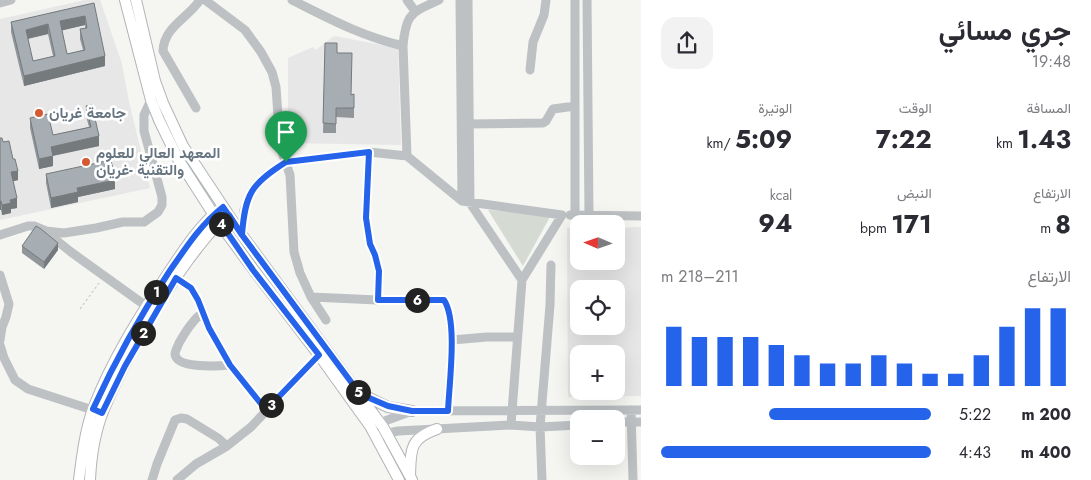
<!DOCTYPE html>
<html lang="ar">
<head>
<meta charset="utf-8">
<style>
	:root { --surface:#fff; --page:#f2f2f3; --text:#2b2b33; --muted:#7c7c81; --accent:#2563eb }
	body { margin:0; font-family:Jost,Vazirmatn,sans-serif; background:var(--page); color:var(--text); direction:rtl; height:100vh; display:flex; flex-direction:column; font-size:19px; white-space:nowrap }
	* { box-sizing:border-box; margin:0 }
	p { font-size:16px; color:var(--muted) }
	.icon { flex:none; width:28px; height:28px; fill:none; stroke:currentColor; stroke-width:2; stroke-linecap:round; stroke-linejoin:round }
	.map { position:relative; flex:1; overflow:hidden; direction:ltr }
	.sheet { display:flex; flex-direction:column; background:var(--surface); width:450px }
	.sheet>* { flex:none }
	.needle { width:32px; rotate:272deg }
	.fabs { position:absolute; left:570px; top:215px; display:grid; gap:10px }
	.fabs a { display:grid; place-items:center; width:55px; height:55px; border-radius:10px; background:var(--surface); box-shadow:0 5px 20px #0002; font-size:25px }
	.pin { position:absolute; display:grid; place-items:center; width:42px; height:42px; color:#fff; margin:-51px -21px; border-radius:50% 50% 50% 0; rotate:-45deg; box-shadow:0 0 5px #0007 }
	.pin .icon { rotate:45deg }
	.km { position:absolute; width:25px; height:25px; margin:-12px; border-radius:50%; background:#222; color:#fff; font-size:14px; line-height:25px; text-align:center }
	.round { display:grid; place-items:center; flex:none; width:52px; height:52px; border-radius:15px; background:var(--page) }
	.summary { display:flex; align-items:center; justify-content:space-between; height:85px; padding:0 20px }
	h1 { font-size:28px; font-weight:700; line-height:38px }
	.figures { display:grid; grid-template-columns:repeat(3,1fr); gap:8px; height:85px; padding:5px 20px }
	.figures div { display:grid; align-content:center }
	.figures b { font-size:25px; font-weight:700 }
	.figures small { font-size:14px; font-weight:400 }
	.figures p { font-size:14px }
	.chart { height:140px; padding:10px 20px }
	.chart p { display:flex; justify-content:space-between }
	.chart svg { width:100%; height:90px; margin-top:5px; stroke:var(--accent); stroke-width:6 }
	ul { padding:0 20px; list-style:none; font-size:16px }
	li { display:grid; grid-template-columns:80px 60px 1fr; align-items:center; height:38px }
	li i { height:12px; border-radius:6px; background:var(--accent) }
	main { display:flex; flex:1; min-height:0 }
	.map>svg:first-child { display:block }
	.built { fill:#e6e7e6; fill-rule:evenodd }
	.green { fill:#d5dad2 }
	.lines { fill:none; stroke-linecap:round; stroke-linejoin:round }
	.major-casing { stroke:#b0b5b8; stroke-width:12 }
	.path { stroke:#b7babc; stroke-width:1; stroke-dasharray:2.5 2.5; stroke-linecap:butt }
	.minor { stroke:#bdc1c4; stroke-width:9 }
	.major { stroke:#fff; stroke-width:10 }
	.wall { fill:#90969a; fill-rule:evenodd }
	.shaded-wall { fill:#757a7d }
	.building { fill:#a7aeb3; stroke:#757a7d; fill-rule:evenodd }
	.route-casing { stroke:#fff; stroke-width:10 }
	.route { stroke:#2563eb; stroke-width:6 }
	.poi-dot { fill:#d55933; stroke:#fff; stroke-width:2 }
	.labels { text-anchor:middle; stroke-width:5; stroke-linejoin:round; paint-order:stroke }
	.poi-label { font-size:15px; font-weight:bold; fill:#677581; stroke:#fff; text-anchor:start }
</style>
</head>
<body>
<main>
<section class="sheet">
<div class="summary"><div><h1>جري مسائي</h1><p>19:48</p></div><a class="round"><svg class="icon" aria-label="share" viewBox="0 0 24 24"><path d="M12 15V3M7 8l5-5 5 5M5 13v7h14v-7"/></svg></a></div>
<div class="figures">
<div><p>المسافة</p><b>1.43<small> km</small></b></div>
<div><p>الوقت</p><b>7:22</b></div>
<div><p>الوتيرة</p><b>5:09<small> /km</small></b></div>
</div>
<div class="figures">
<div><p>الارتفاع</p><b>8<small> m</small></b></div>
<div><p>النبض</p><b>171<small> bpm</small></b></div>
<div><p>kcal</p><b>94</b></div>
</div>
<div class="chart"><p><span>الارتفاع</span>211–218 m</p>
<svg viewBox="0 0 160 44" preserveAspectRatio="none"><path d="M5 44V15M15 44V20M25 44V20M35 44V20M45 44V24M55 44V29M65 44V33M75 44V33M85 44V29M95 44V33M105 44V38M115 44V38M125 44V29M135 44V15M145 44V6M155 44V6"/></svg>
</div>
<ul>
<li><b>200 m</b>5:22<i style="width:60%"></i></li>
<li><b>400 m</b>4:43<i style="width:100%"></i></li>
</ul>
</section>
<div class="map">
<svg width="641" height="480" viewBox="0 0 641 480">
	<rect width="100%" height="100%" fill="#f5f5f2"/>
	<path class="built" d="M85 0H100L122 64 129 102 150 188 0 220V19Z
		M334 36 398 48 401 145 288 143V58L313 47 316 50Z
		M641 227V396L568 397 567 228H579V261H616V228ZM579 289H616V326H579ZM579 354H616V391H579Z"/>
	<path class="green" d="M488 210 551 215 523 266Z"/>
	<g class="lines">
		<g class="major-casing">
			<path id="major" d="M125 0 151 100 159 120 178 159 219 223 253 269 319 355 370 426 399 480
				M136 0 155 81 163 103 183 146 242 235 383 427 412 480
				M361 394 388 407 412 411
				M410 476C411 449 409 439 437 429
				M79 480C82 456 85 431 93 409 111 361 140 315 169 272 183 251 199 226 219 210
				M90 480C91 457 95 431 104 409 125 359 157 303 189 259 200 245 210 230 224 219"/>
		</g>
		<path class="path" d="M80 309 99 283"/>
		<path class="minor" d="M205 0 245 30 261 52 272 72 276 87 280 146 290 175 294 252 300 273 311 297 326 320
			M292 0C330 19 361 36 403 46
			M407 0 415 11
			M439 0C411 13 406 13 403 46L407 156 462 201 562 215 522 280 511 425
			M460 0 462 201
			M468 0 470 203 522 280
			M587 0 589 215
			M0 3 11 0
			M530 70 533 42 544 15 546 0
			M196 108 163 51C164 27 187 19 200 0
			M469 124 543 123 546 121 553 109 575 106
			M369 152 366 218 370 244 375 255 379 271 378 300
			M575 214V0
			M570 215 641 216
			M46 232 71 252 146 306
			M0 235 28 226H34L46 231 64 233 96 228 123 222H144L158 212 162 205V197L144 131V115L151 100
			M242 235 244 210 252 191 265 176 286 162 369 152 407 156
			M0 275 9 304 6 317 2 327 0 340
			M176 278 191 288 198 300 209 328 230 365 266 410
			M311 297 378 300H444C458 321 449 385 448 411
			M203 312C192 321 186 331 179 343 178 347 175 350 175 354 176 369 219 366 230 365
			M452 340 487 337H517
			M0 345 4 358 15 380 28 389 102 413
			M631 410 633 480
			M616 422H641
			M374 425 412 411 641 410
			M380 435 398 431 417 430 511 425 540 427 579 425
			M152 480 157 464 175 420 181 418 187 419 218 438 227 446
			M177 480 196 464 227 446 251 427 319 355
			M542 480 540 427 550 305 551 265"/>
		<use href="#major" class="major"/>
	</g>
	<path class="wall" d="M94 3 105 66 24 86 11 32V22ZM85 25V28L80 29V39L83 50 67 54 62 30ZM48 34 53 56 33 61 28 39Z
		M325 43 337 53 351 95 354 94V118L336 117V133H323Z
		M86 106 99 146 53 156V166L39 169 30 128V118L53 135 89 127 86 116Z
		M0 138 3 142 18 180 13 181 17 208 11 209V213L2 215 1 210H0Z
		M46 174 115 189 78 197V202L51 208 46 183Z
		M22 246 58 250 44 269 22 253Z"/>
	<path class="shaded-wall" d="M85 16V25L60 31V21Z
		M48 24V34L26 39V30Z
		M105 56V66L24 86V76Z
		M99 136V146L51 156V147Z
		M53 156V166L39 169V159Z
		M18 171V180L11 182V172Z
		M115 180V189L78 197V202L51 208V198L77 188Z
		M17 198V208L11 209V213L2 215V205L10 200Z
		M0 201H1V210H0Z
		M58 243V250L44 269V262Z"/>
	<path class="building" d="M94 3 105 56 24 76 11 22ZM85 16 87 28 80 29 85 50 67 54 60 21ZM48 24 55 56 33 61 26 30Z
		M325 43H337V53H352L351 95 354 94V108H336V124L323 123Z
		M92 105 99 136 51 147 53 156 39 159 30 118 48 114 53 135 91 127 86 106Z
		M0 138H2L3 142 9 141 13 159H15L18 171 11 172 17 198 10 200 11 203 2 205 1 201H0Z
		M111 160 115 180 77 188 78 192 51 198 46 174Z
		M36 226 41 229 58 243 44 262 22 246Z"/>
	<g class="lines">
		<g class="route-casing">
			<path id="route" d="M286 162C251 184 245 194 242 235L223 207C201 224 185 249 169 272 140 316 115 361 93 409L102 413 125 366 176 278 191 288 198 300 209 328 230 365 266 410 319 355 253 270 220 222 229 215 242 235 360 394 388 406 412 411H448C449 385 458 321 444 300H378L379 271 375 255 370 244 366 218 369 152 286 162"/>
		</g>
		<use href="#route" class="route"/>
	</g>
	<g class="poi-dot">
		<circle cx="39" cy="113" r="5"/>
		<circle cx="86" cy="162" r="5"/>
	</g>
	<g class="labels">
		<g class="poi-label">
			<text x="49" y="118">جامعة غريان</text>
			<text x="96" y="158">المعهد العالي للعلوم<tspan x="96" dy="17">والتقنية -غريان</tspan></text>
		</g>
	</g>
</svg>
<div class="fabs">
<a><svg class="needle" viewBox="-14 -14 28 28"><path d="M0-13l5 13h-10z" fill="#e53935"/><path d="M0 13l5-13h-10z" fill="#7c7c81"/></svg></a>
<a><svg class="icon" aria-label="locate" viewBox="0 0 24 24"><circle cx="12" cy="12" r="6"/><path d="M12 2v4M12 18v4M2 12h4M18 12h4"/></svg></a>
<a>+</a>
<a>−</a>
</div>
<div class="pin" style="left:286px;top:162px;background:#1e9e55"><svg class="icon" aria-label="arrive" viewBox="0 0 24 24"><path d="M6 21V4h12l-3 4 3 4H6"/></svg></div>
<b class="km" style="left:156px;top:292px">1</b>
<b class="km" style="left:143px;top:333px">2</b>
<b class="km" style="left:271px;top:405px">3</b>
<b class="km" style="left:221px;top:224px">4</b>
<b class="km" style="left:358px;top:392px">5</b>
<b class="km" style="left:417px;top:300px">6</b>
</div>
</main>
</body>
</html>
